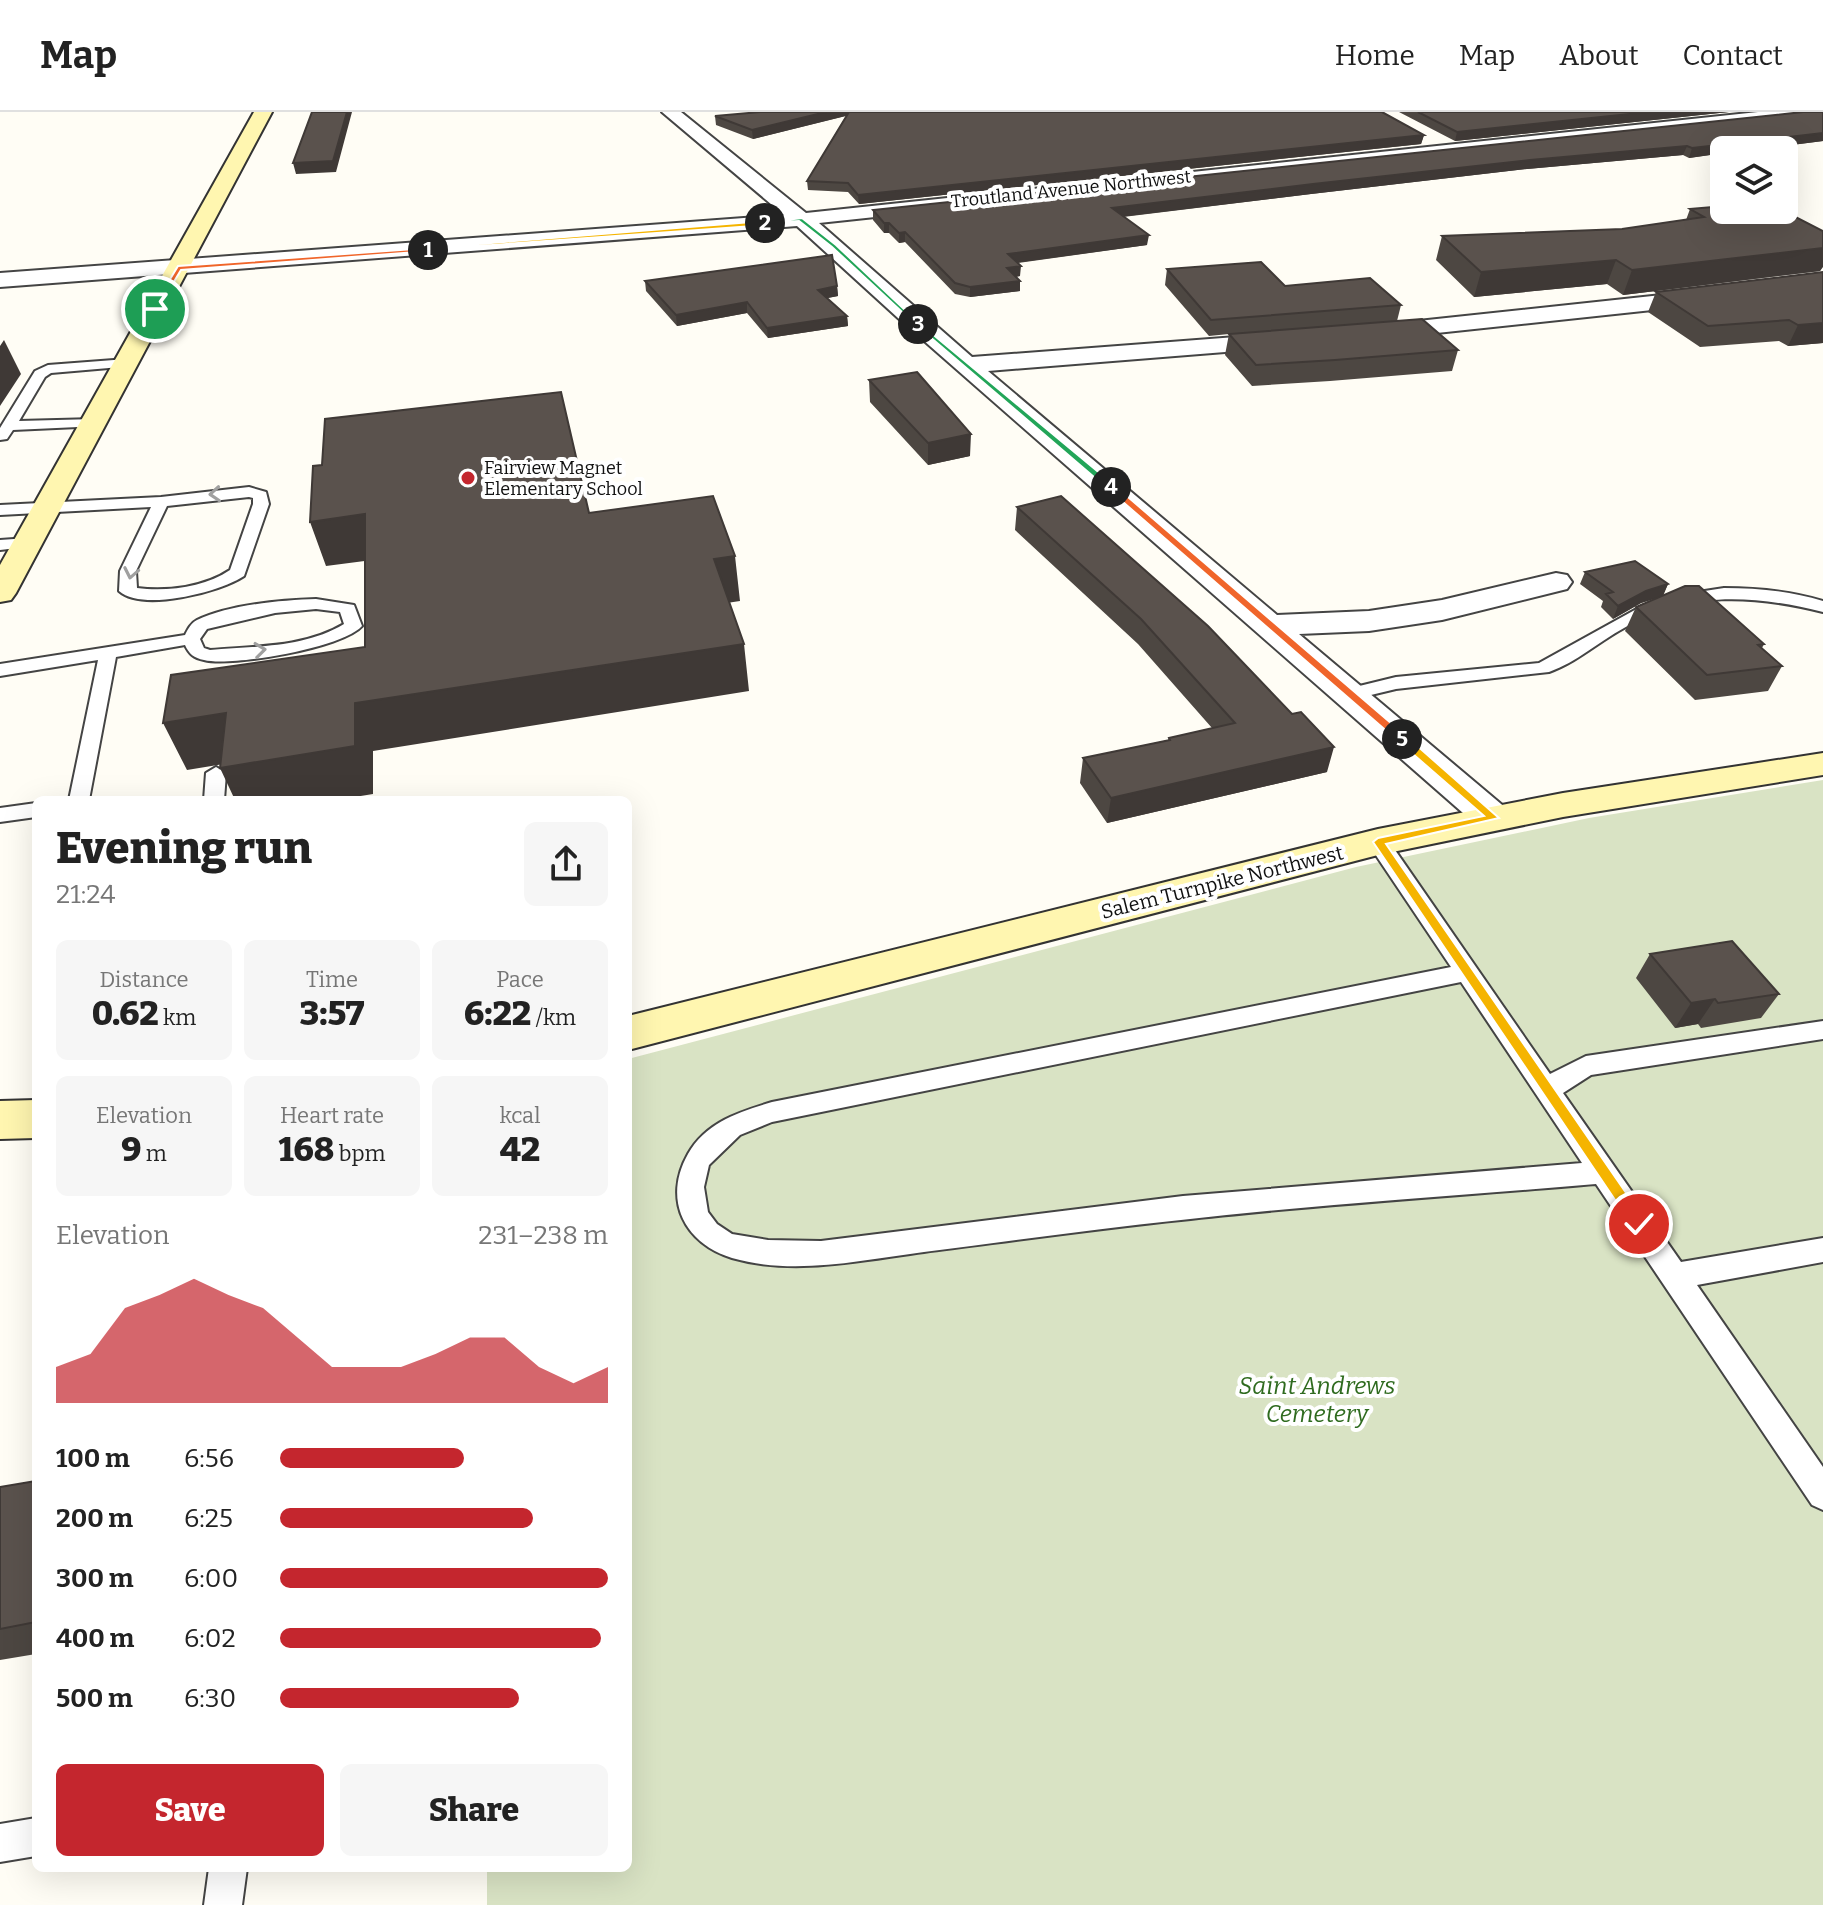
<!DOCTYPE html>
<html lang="en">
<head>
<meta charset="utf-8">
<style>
	:root { --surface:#fff; --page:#f6f6f6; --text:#222; --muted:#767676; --line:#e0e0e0; --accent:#c4262e }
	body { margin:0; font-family:Bitter,serif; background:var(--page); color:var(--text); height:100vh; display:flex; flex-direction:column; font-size:30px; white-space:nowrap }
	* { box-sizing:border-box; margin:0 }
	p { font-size:26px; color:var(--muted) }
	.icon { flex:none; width:44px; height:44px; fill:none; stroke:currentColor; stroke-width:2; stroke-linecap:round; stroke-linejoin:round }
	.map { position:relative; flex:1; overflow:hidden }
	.drawer { position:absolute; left:32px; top:684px; width:600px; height:1076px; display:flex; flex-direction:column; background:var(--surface); border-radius:12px; box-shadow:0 8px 32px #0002 }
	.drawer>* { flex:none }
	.fabs { position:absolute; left:1710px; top:24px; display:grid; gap:16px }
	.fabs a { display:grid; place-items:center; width:88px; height:88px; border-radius:12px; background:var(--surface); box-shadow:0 8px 32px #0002; font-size:40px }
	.pin { position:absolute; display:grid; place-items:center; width:68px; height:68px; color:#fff; margin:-34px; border:4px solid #fff; border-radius:50%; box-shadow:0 2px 8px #0007 }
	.km { position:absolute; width:40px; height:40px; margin:-20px; border-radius:50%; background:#222; color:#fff; font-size:22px; line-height:40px; text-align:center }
	.round { display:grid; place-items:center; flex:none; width:84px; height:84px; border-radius:12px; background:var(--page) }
	.summary { display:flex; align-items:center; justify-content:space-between; height:136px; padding:0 24px }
	h1 { font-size:44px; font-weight:800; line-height:60px }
	.stats { display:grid; grid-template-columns:repeat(3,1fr); gap:12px; height:136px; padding:8px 24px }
	.stats div { display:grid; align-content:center; border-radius:12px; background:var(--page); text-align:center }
	.stats b { font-size:34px; font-weight:800 }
	.stats small { font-size:22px; font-weight:400 }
	.stats p { font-size:22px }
	.chart { height:224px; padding:16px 24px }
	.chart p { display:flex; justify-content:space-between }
	.chart svg { width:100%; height:144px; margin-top:8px; fill:var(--accent); opacity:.7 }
	.button { display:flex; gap:16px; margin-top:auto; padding:16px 24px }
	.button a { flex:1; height:92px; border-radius:12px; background:var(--accent); color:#fff; font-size:32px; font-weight:800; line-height:92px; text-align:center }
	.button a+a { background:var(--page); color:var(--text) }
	ul { padding:0 24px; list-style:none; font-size:26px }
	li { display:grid; grid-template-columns:128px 96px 1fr; align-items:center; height:60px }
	li i { height:20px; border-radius:10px; background:var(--accent) }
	header { display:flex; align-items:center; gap:48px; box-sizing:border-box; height:112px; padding:0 40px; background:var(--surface); border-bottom:2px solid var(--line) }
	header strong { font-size:38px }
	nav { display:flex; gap:44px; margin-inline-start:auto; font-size:28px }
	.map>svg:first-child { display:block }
	.cemetery { fill:#d9e3c4 }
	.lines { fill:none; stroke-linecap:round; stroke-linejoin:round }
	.lane-casing { stroke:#444; stroke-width:4 }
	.street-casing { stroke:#444; stroke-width:4 }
	.secondary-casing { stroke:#333; stroke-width:4 }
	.lane { fill:#fff; fill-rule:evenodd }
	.street { fill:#fff; fill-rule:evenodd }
	.secondary { fill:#fff6b0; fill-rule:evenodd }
	.wall { fill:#4d4742 }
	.shaded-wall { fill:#3f3936 }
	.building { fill:#5a524d; stroke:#3f3936; stroke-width:2 }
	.oneway { stroke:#a0a0a0 }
	.split-1 { fill:#f0652b; stroke:#fff; stroke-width:2 }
	.split-2 { fill:#f5b400; stroke:#fff; stroke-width:2 }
	.split-3 { fill:#22a559; stroke:#fff; stroke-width:2 }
	.split-4 { fill:#22a559; stroke:#fff; stroke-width:2 }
	.split-5 { fill:#f0652b; stroke:#fff; stroke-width:2 }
	.split-6 { fill:#f5b400; stroke:#fff; stroke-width:2 }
	.poi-dot { fill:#c4262e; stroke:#fff; stroke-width:3 }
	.labels { text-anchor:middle; stroke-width:8; stroke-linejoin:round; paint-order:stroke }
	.far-street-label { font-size:18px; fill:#111; stroke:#fff }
	.far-poi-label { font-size:18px; fill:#111; stroke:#fff; text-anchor:start }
	.street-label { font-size:20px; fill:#111; stroke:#fff }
	.near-park-label { font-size:24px; font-style:italic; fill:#2f6b1f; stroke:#fff }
</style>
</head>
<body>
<header>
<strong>Map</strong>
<nav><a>Home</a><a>Map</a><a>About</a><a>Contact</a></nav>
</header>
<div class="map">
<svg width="1823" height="1793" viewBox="0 0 1823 1793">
	<rect width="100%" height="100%" fill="#fffdf5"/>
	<path class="cemetery" d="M1823 668V1793H487V1756H628V947L1356 755 1589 706Z"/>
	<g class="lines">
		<g class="lane-casing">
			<path id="lane" d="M127 247 134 251 132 254 51 261 45 265 19 309 95 307 100 308V314L13 318 7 327 0 328V316L35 259 48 253Z
				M249 375 266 380 269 392 244 464C220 480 143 500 119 479L120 459 151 395 0 403V393L161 385ZM249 385 253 386V392L230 458C205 475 167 480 137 476L136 459 167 394Z
				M28 426 36 431 34 434 0 438V428Z
				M1724 476C1758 476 1790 479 1823 489V500C1754 483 1688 478 1624 516 1598 530 1577 550 1549 560L1396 577 1350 588 1341 582 1343 578 1396 565 1539 551 1642 494 1672 484Z
				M316 487 354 493 362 514C343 536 231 555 204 548 194 546 189 542 185 533L116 545 89 688H69L98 548 0 564V552L185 523C188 517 191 511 197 508 228 493 281 488 316 487ZM316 497 340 500 344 512C304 536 255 534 210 538L204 536 200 527 207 517 275 501Z
				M216 655 226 661 224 688H204L206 661Z
				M36 691V705L0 710V696Z
				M1378 723 1386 725 1550 962 1586 944 1823 909V927L1591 963 1563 981 1681 1150 1823 1126V1150L1697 1173 1823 1355V1398L1812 1393 1596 1072C1458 1084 1319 1092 1181 1108 1095 1117 1010 1129 924 1140 862 1148 794 1164 732 1146 685 1132 662 1088 688 1042 706 1010 739 1000 772 990L1451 855 1367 730 1370 725ZM1461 870 1582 1051 1183 1084 821 1129 768 1128 732 1122 717 1112 708 1100 704 1075 709 1053 740 1023 772 1010Z
				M36 1706V1744L0 1750V1712Z
				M209 1756H247L242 1793H204Z"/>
		</g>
		<g class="street-casing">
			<path id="street" d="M662 0H681L806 101 1758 0H1815L1806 5 819 111 972 245 1287 221 1295 223 1299 228 1295 233 1287 235 988 259 1277 503 1369 499 1442 488 1556 461 1567 463 1572 470 1567 477 1442 508 1369 519 1299 522 1507 697 1512 706 1507 715 1493 718 1479 715 898 206 797 114 0 175V161L784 103Z
				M1823 162V176L1699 193 1371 228 1363 226 1359 221 1363 216 1371 214 1699 179Z"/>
		</g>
		<g class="secondary-casing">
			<path id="secondary" d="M254 0H272L16 481 11 488 0 490V453Z
				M1823 641V663L1563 705 1378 743 628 938V904L1378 717 1563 681Z
				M36 988V1026L0 1027V989Z"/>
		</g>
		<use href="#lane" class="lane"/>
		<use href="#street" class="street"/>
		<use href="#secondary" class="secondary"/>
	</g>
	<path class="wall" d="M760 0 1424 23 1421 32 859 92 848 80 808 78 807 69 846 4 753 27 716 13 715 4Z
		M1399 0H1729L1455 29Z
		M1823 0V29L1751 38H1724V41L1689 46 1683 43 1527 57 1311 82 1123 105 1147 133 1018 151 1020 164 1016 165 1020 169V179L970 185 955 182 905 130 899 131 889 121H884L873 108V98Z
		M1690 97 1822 155 1820 159 1623 183 1607 172 1474 185 1436 148 1442 124 1622 117 1686 108Z
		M1167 157 1285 174 1401 193 1397 209 1458 238 1452 259 1330 269 1252 274 1225 243 1229 222 1209 224 1165 173Z
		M1823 160V231L1788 234 1779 229 1700 235 1648 200 1656 180Z
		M645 169 837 174 838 184 827 186 847 204 848 214 768 226 747 201 677 214 646 179Z
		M869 268 970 344 928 353 870 290Z
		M1017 395 1327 660 1107 711 1080 671 1083 646 1168 628 1169 626 1212 616 1138 532 1015 418Z
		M1585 460 1668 472 1663 483 1764 532 1762 536 1782 554 1768 579 1695 588 1625 519 1636 495 1657 486 1641 491 1613 507 1601 495 1603 489 1580 472Z
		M1650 842 1779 882 1761 906 1701 916 1698 912 1675 916 1636 866Z
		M36 1369V1542L0 1548V1375Z"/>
	<path class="shaded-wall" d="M347 0H352L336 60 296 62 293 51Z
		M826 0H853V2L753 27 752 18Z
		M1649 0H1729L1455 29 1457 20Z
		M1823 21V29L1751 38H1724V41L1689 46 1692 36Z
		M1424 23 1421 32 859 92 858 83Z
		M1687 34 1683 43 1527 57 1311 82 1111 106 1112 96 1313 72 1530 48Z
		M884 111H889V121H884Z
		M905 120V130L899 131V121Z
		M1149 123 1147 133 1007 152 1008 142Z
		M1823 136V155L1820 159 1623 183 1632 158Z
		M1616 148 1607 172 1474 185 1481 160Z
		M1021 154 1020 164 1006 166 1007 156Z
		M1020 169V179L970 185V175Z
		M837 174 838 184 818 188V178Z
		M747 190V201L677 214 676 203Z
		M847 204 848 214 768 226 767 216Z
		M1823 211V231L1788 234 1798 213Z
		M4 228 21 262 0 294V234Z
		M971 322 970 344 928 353V331Z
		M365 402 380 447 326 454 310 410Z
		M735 444 740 489 720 492 714 447Z
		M1668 472 1663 484 1641 491 1613 507 1618 494 1646 479Z
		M744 532 749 579 373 639V682L336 688H235L220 656 355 591Z
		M226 601 248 648 187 658 163 611Z
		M1334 635 1327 660 1107 711 1111 686Z
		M1715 887 1698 912 1675 916 1691 891Z"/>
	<path class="building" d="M312 0H347L333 49 293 51Z
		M760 0H826L752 18 715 4Z
		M849 0H1382L1424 23 858 83 848 71 807 69Z
		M1418 0H1649L1457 20Z
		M1803 0H1823V21L1692 36 1687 34 1530 48 1313 72 1112 96 1149 123 1008 142 1021 154 1007 156 1020 169 970 175 955 171 905 120 899 121 889 111H884L873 98Z
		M1724 94V98H1782L1823 119V136L1632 158 1616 148 1481 160 1442 124 1622 117 1704 105 1690 97Z
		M832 143 837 174 818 178 847 204 767 216 747 190 676 203 645 169Z
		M1261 150 1285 174 1370 166 1401 193 1211 208 1167 157Z
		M1823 160V211L1798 213 1789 208 1708 214 1656 180Z
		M1422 207 1458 238 1335 248 1256 253 1229 222Z
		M917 260 971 322 928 331 869 268Z
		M561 280 589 401 713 384 735 444 714 447 744 532 355 591V634L220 656 226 601 163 611 171 563 365 535V402L310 410 313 354 322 353 325 307Z
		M1061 384 1208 514 1292 602 1301 600 1334 635 1111 686 1083 646 1170 628 1169 626 1235 611 1141 507 1017 395Z
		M1635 449 1668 472 1646 479 1618 494 1606 482 1613 480 1585 460Z
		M1685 474H1699L1764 532 1758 533 1782 554 1707 563 1636 495Z
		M1732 829 1779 882 1718 891 1715 887 1691 891 1650 842Z
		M36 1369V1510L0 1517V1375Z"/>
	<defs><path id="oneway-chevron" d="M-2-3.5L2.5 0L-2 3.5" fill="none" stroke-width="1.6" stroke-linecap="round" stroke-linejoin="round" transform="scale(2)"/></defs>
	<g class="oneway">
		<use href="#oneway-chevron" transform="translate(215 382) rotate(176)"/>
		<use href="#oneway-chevron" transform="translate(131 461) rotate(101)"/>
		<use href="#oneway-chevron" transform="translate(260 538) rotate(-7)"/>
	</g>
	<path class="split-1" d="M428 136 430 139 181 158 157 198 152 197 178 154Z"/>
	<path class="split-2" d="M765 109 767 113 424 138 428 136Z"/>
	<path class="split-3" d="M802 106 836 133 921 213H916L832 135 799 109 762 111Z"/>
	<path class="split-4" d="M918 210 1114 373V377H1108L916 213Z"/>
	<path class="split-5" d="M1108 373H1114L1406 624V629H1398L1108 377Z"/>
	<path class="split-6" d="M1398 624H1406L1499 706 1386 732 1644 1107V1116H1634L1373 730 1378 726 1484 704 1398 629Z"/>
	<circle class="poi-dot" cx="468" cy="366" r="8"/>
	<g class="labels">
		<g class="far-street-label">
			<text transform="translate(1071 77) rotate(-6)" y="6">Troutland Avenue Northwest</text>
		</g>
		<g class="far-poi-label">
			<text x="484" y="362">Fairview Magnet<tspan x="484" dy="21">Elementary School</tspan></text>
		</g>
		<g class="street-label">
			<text transform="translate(1222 770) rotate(-14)" y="7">Salem Turnpike Northwest</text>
		</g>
		<g class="near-park-label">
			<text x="1317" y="1282">Saint Andrews<tspan x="1317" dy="28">Cemetery</tspan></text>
		</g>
	</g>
</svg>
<div class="fabs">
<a><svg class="icon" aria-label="layers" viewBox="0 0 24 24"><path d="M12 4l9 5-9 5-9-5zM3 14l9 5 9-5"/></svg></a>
</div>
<div class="pin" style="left:155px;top:197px;background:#1e9e55"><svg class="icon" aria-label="arrive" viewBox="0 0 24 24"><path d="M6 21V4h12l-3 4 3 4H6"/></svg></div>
<div class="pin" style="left:1639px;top:1112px;background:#d93025"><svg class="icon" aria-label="check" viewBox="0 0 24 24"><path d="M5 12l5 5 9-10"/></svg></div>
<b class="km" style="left:428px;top:138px">1</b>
<b class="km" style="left:765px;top:111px">2</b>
<b class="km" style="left:918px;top:212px">3</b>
<b class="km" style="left:1111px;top:375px">4</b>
<b class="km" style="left:1402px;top:627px">5</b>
<section class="drawer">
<div class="summary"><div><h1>Evening run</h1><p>21:24</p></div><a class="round"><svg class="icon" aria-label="share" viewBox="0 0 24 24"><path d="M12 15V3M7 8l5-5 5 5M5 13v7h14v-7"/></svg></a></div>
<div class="stats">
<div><p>Distance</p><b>0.62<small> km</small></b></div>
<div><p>Time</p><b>3:57</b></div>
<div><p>Pace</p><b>6:22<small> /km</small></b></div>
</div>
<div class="stats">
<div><p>Elevation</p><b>9<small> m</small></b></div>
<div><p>Heart rate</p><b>168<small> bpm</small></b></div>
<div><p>kcal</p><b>42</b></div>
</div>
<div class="chart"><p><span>Elevation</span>231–238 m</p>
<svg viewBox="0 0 160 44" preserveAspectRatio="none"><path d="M0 44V33L10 29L20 15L30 11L40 6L50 11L60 15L70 24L80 33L90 33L100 33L110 29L120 24L130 24L140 33L150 38L160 33V44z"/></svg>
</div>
<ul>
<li><b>100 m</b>6:56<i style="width:56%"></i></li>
<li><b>200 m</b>6:25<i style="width:77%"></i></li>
<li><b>300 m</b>6:00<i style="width:100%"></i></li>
<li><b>400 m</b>6:02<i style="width:98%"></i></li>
<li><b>500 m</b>6:30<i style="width:73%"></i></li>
</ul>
<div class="button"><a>Save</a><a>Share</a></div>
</section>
</div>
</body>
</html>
